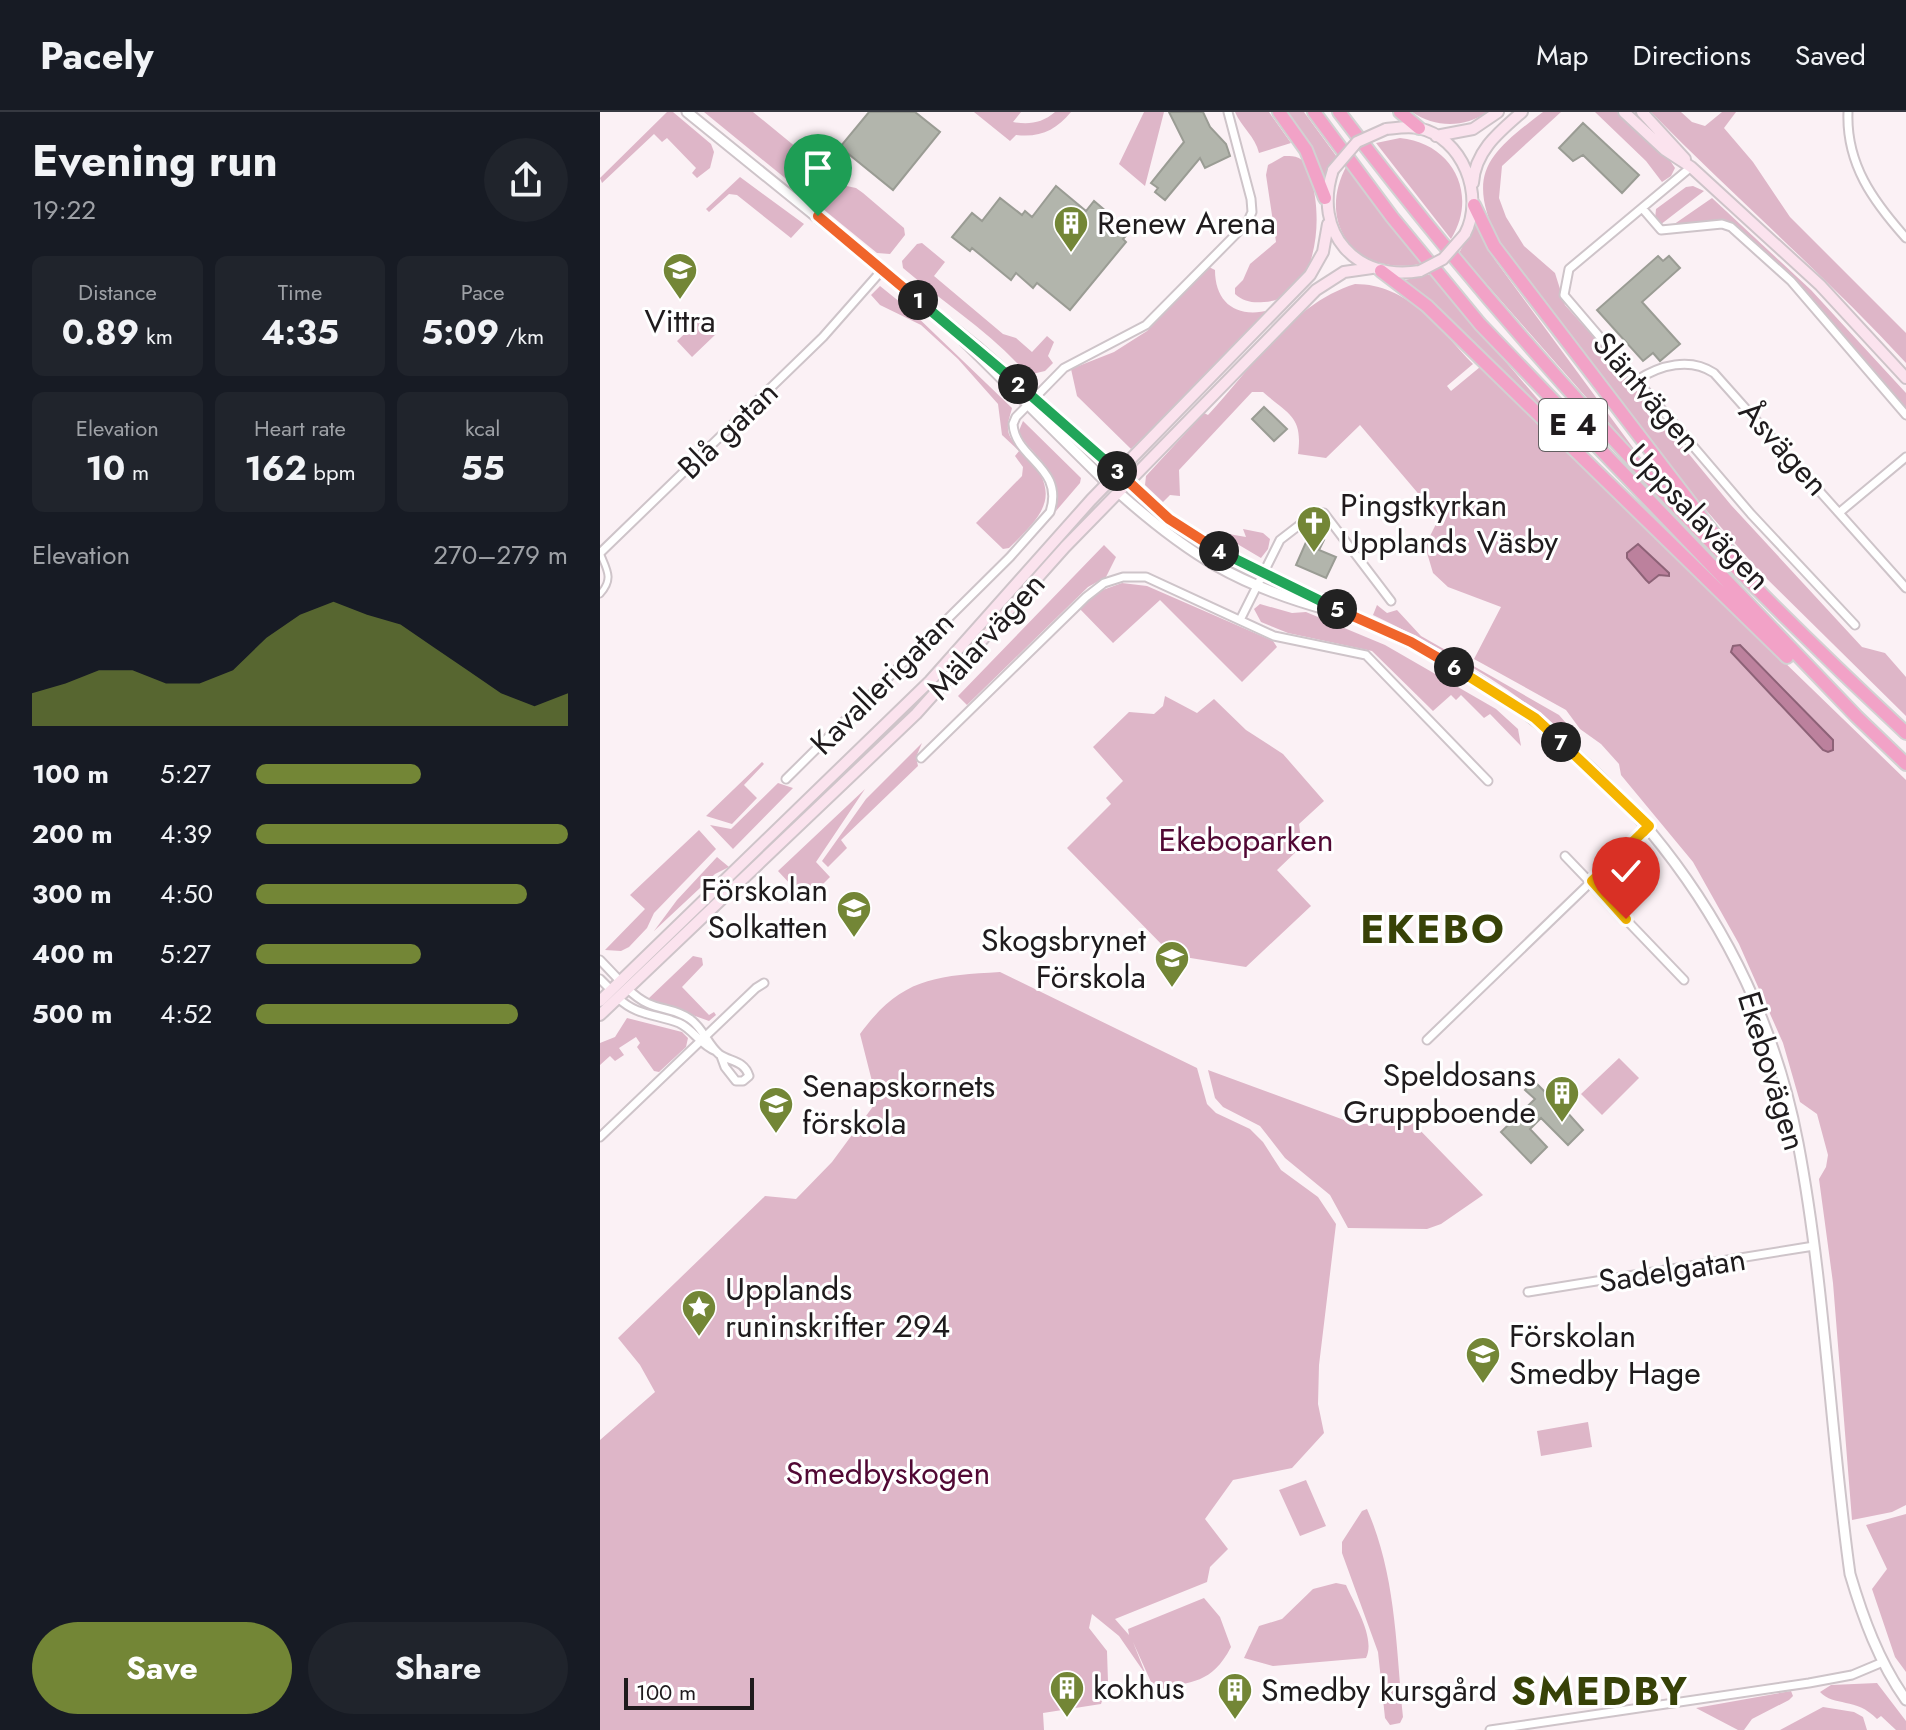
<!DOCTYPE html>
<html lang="en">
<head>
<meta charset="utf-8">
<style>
	:root { --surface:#171b24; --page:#20242c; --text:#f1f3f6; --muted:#9ea1a6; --line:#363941; --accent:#738636 }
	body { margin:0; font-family:Jost,sans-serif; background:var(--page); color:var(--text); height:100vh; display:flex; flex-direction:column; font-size:30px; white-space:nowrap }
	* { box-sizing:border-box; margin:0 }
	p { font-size:26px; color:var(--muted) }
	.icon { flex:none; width:44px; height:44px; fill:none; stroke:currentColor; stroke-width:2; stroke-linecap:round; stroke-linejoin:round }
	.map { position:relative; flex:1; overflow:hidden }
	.panel { display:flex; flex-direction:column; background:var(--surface); width:600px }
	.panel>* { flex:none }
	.scale { position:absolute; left:24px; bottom:20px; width:130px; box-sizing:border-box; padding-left:8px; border:4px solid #1f1b1d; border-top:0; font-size:22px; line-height:28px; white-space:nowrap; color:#1f1b1d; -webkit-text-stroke:6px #fff; paint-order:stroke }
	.pin { position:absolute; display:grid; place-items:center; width:68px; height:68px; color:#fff; margin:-82px -34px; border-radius:50% 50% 50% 0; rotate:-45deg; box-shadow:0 0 8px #0007 }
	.pin .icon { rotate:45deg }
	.km { position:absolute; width:40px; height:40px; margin:-20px; border-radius:50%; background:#222; color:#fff; font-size:22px; line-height:40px; text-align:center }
	.round { display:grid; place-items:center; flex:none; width:84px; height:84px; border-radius:42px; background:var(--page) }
	.head { display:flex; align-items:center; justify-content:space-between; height:136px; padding:0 32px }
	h1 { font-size:44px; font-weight:700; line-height:60px }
	.stats { display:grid; grid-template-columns:repeat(3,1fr); gap:12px; height:136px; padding:8px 32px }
	.stats div { display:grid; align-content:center; border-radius:12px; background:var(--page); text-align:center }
	.stats b { font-size:34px; font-weight:700 }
	.stats small { font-size:22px; font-weight:400 }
	.stats p { font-size:22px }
	.chart { height:224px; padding:16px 32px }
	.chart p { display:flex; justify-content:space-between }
	.chart svg { width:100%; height:144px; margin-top:8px; fill:var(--accent); opacity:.7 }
	.primary-button { display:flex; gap:16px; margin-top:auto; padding:16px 32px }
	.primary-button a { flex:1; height:92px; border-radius:48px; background:var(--accent); color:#fff; font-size:32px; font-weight:700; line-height:92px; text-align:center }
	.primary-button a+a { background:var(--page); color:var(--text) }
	ul { padding:0 32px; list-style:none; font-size:26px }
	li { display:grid; grid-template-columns:128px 96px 1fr; align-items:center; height:60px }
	li i { height:20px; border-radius:10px; background:var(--accent) }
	header { display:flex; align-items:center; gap:48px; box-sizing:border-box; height:112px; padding:0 40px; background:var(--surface); border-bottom:2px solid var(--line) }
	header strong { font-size:38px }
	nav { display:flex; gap:44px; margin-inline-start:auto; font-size:28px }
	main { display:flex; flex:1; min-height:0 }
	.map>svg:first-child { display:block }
	.green { fill:#deb6c8 }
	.water { fill:#bc819d; stroke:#8d6277; stroke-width:2 }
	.building { fill:#b2b5ac; stroke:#9a9c94; stroke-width:2 }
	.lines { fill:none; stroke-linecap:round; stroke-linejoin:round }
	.pedestrian-casing { stroke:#cec4c9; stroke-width:9 }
	.minor-casing { stroke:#cec4c9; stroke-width:11 }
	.tertiary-casing { stroke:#cec4c9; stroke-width:13 }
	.secondary-casing { stroke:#cec4c9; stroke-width:14 }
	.motorway-casing { stroke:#d2d1d2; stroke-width:16 }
	.pedestrian { stroke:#fff; stroke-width:5 }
	.minor { stroke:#fff; stroke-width:7 }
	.tertiary { stroke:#fff; stroke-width:9 }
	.secondary { stroke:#fbe3ee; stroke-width:10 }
	.motorway { stroke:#f2a2c7; stroke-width:12 }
	.secondary-bridge-casing { stroke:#cec4c9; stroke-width:14; stroke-linecap:butt }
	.secondary-bridge { stroke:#fbe3ee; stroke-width:10 }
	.split-1-casing { stroke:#fff; stroke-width:16 }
	.split-2-casing { stroke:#fff; stroke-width:16 }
	.split-3-casing { stroke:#fff; stroke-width:16 }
	.split-4-casing { stroke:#fff; stroke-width:16 }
	.split-5-casing { stroke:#fff; stroke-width:16 }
	.split-6-casing { stroke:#fff; stroke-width:16 }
	.split-7-casing { stroke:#fff; stroke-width:16 }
	.split-8-casing { stroke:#fff; stroke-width:16 }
	.split-9-casing { stroke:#fff; stroke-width:16 }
	.split-1 { stroke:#f0652b; stroke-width:10 }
	.split-2 { stroke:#22a559; stroke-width:10 }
	.split-3 { stroke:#22a559; stroke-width:10 }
	.split-4 { stroke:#f0652b; stroke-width:10 }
	.split-5 { stroke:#22a559; stroke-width:10 }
	.split-6 { stroke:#f0652b; stroke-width:10 }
	.split-7 { stroke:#f5b400; stroke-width:10 }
	.split-8 { stroke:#f5b400; stroke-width:10 }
	.split-9 { stroke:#f5b400; stroke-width:10 }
	.labels { text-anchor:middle; stroke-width:6; stroke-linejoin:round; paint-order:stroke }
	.shield { fill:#fff; stroke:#625f61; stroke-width:2 }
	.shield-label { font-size:30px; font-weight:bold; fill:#1f1b1d }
	.poi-label { font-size:32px; fill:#1f1b1d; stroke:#fff; text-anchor:start }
	.street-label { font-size:32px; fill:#1f1b1d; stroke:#fff }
	.park-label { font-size:32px; fill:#510834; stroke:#fff }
	.district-label { font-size:40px; font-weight:bold; letter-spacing:2px; fill:#374207; stroke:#fff }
</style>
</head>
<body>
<header>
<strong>Pacely</strong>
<nav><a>Map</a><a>Directions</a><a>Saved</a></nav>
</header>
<main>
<section class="panel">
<div class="head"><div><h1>Evening run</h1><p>19:22</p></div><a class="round"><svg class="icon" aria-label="share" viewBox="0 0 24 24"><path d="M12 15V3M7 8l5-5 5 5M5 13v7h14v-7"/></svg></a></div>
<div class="stats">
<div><p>Distance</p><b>0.89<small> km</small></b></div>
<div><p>Time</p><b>4:35</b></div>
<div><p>Pace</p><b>5:09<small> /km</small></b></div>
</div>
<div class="stats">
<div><p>Elevation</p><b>10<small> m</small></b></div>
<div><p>Heart rate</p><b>162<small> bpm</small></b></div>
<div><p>kcal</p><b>55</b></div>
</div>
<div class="chart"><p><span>Elevation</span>270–279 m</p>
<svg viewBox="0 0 160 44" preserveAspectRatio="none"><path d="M0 44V34L10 31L20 27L30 27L40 31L50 31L60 27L70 17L80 10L90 6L100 10L110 13L120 20L130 27L140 34L150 38L160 34V44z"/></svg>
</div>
<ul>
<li><b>100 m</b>5:27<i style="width:53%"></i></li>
<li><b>200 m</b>4:39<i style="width:100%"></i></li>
<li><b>300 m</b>4:50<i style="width:87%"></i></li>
<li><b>400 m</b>5:27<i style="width:53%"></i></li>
<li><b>500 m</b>4:52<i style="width:84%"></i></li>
</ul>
<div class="primary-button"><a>Save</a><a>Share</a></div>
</section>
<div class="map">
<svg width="1306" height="1618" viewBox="0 0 1306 1618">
	<rect width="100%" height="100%" fill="#fbf1f5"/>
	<path class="green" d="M67 0H73L111 32 114 40 110 56 97 66 92 61 96 56 67 26 62 30 54 22 2 71 0 66Z
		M104 0H153L236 68 241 62 242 73 256 76 263 81 304 116 305 123 290 142 277 141Z
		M374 0H421L413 10C429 13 442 11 455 0H471C456 18 440 26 416 23L410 29Z
		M544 0H564L545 74 519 52Z
		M635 0H669L691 31 659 41C655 24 642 16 635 0Z
		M688 0H704L737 45 724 67 712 39Z
		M812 0H887C865 16 835 16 812 0Z
		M943 0H961L902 54 899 86 906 105 924 134 955 161 965 193 1026 261 1032 273 1131 393 1262 535 1285 541 1306 565V604L1160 460 1099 390 899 131C866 62 886 43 943 0Z
		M995 0H1017L1069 47 1075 56 1071 64 1062 70 1046 49Z
		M1051 0H1081L1092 10 1105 14 1122 0H1136L1124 16 1153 50 1190 105 1306 221V251C1225 163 1134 85 1051 0Z
		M800 26C852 31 879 82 851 127L776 31Z
		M684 44C690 44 696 43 702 48 707 52 708 58 710 64 724 103 719 187 664 190 653 191 644 190 635 182V176L643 168 650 152 676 130 666 63 668 53Z
		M747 53 824 151C759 167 714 113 747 53Z
		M140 65 204 112 191 126 137 83 129 82 109 100 106 97Z
		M1093 74 1104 79 1060 113 1055 107 1056 97 1086 75Z
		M1112 86 1211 178 1306 281V297L1195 170 1133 112 1070 115Z
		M875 112 895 148 1045 352 859 141Z
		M322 131 345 150 334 164 403 222 416 226 432 240 447 224 454 230 448 244 453 251 445 259 428 263C392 221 345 192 303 156L302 149 317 132Z
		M609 155 615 158C615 191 637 207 670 198V202L531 337 477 284 471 257 514 240 547 219Z
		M831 162 981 338 978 339 805 168Z
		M755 172C808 172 839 216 873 252L847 274 851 279 880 255 1306 668V1393L1292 1400 1252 1408 1233 1171 1219 1067 1226 1055 1228 1043 1217 1002 1200 990 1183 931 1139 832 1093 750 1021 663 1019 652 1001 632 980 617 966 598 874 547 901 495 848 475 833 461 825 434 839 406 760 313 726 346 698 342C703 304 689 303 663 280H652L579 358 580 384 570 383 563 390 545 373 546 364 604 301 608 303C652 256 691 192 755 172Z
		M280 174 311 199 412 296C411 301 408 308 408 314 407 325 415 332 423 339 463 382 445 401 409 436L403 437 376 411 422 364 423 355 415 344 419 339 402 323 398 292 358 247 321 213 280 193 271 183Z
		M101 206 116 222 92 245 77 229Z
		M423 309 481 366 480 371 456 399C461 357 439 351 418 321Z
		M643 417 663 421 670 427 668 437 661 446 617 420 646 425Z
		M504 433 516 445 506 465 488 475 367 593 358 584Z
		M522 471 547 474 673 529 677 535 642 570 560 488 513 531 478 495 500 479Z
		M660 492 692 501 706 500 785 533 896 597 918 617 921 634 890 602 884 606 861 583 856 588 851 583 833 599 772 539 688 521 661 510 654 497Z
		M777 493 787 501 797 498 821 524 959 603 973 619 967 626C912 573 841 536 773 503Z
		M565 584 597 601 614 587 646 618 683 642 724 689 699 712 702 734 677 758 711 794 646 855 572 843 467 736 511 692 506 686 523 669 493 635 529 600 554 602 563 594Z
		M322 631 316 645 318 654 241 728 247 736 228 755 222 749 266 687Z
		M162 650 164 652 144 673 157 686 132 712 106 704Z
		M178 671 193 676 133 737 110 713 131 717Z
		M265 677 216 750 230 765 206 789 178 759Z
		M99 718 116 737 54 801 47 816 29 835 21 839 5 838 45 797 30 783Z
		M117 745 129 755 115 762 54 819 77 788Z
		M93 844 102 846 103 853 82 875 109 903 114 900 116 903 109 909 48 887Z
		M400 860 597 956 607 992 616 1001 650 1017 663 1030 681 1058 718 1085 736 1112 719 1253 718 1292 724 1321 692 1356 633 1368 605 1407 628 1437 610 1455 607 1470 515 1507 529 1523 528 1517 604 1486 620 1505 631 1535C611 1573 593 1568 555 1579L533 1530 546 1563 519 1524 492 1502 489 1516 507 1539 508 1570 501 1592 443 1601 444 1618H0V1328L55 1280 40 1253 18 1226 165 1084 196 1087 232 1050 277 989 260 922C301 866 334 864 400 860Z
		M27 906 82 920 88 926 86 935 59 960 54 959 37 935 40 931 36 925 19 936 24 943 15 949 10 944 0 953V931L15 925Z
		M1019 946 1039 966 1002 1003 981 982Z
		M608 958 755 1012 813 1011 883 1083 841 1112 827 1117 748 1116 730 1083 685 1046 660 1014 623 995 615 986Z
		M988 1310 992 1335 941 1344 937 1319Z
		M706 1368 726 1414 700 1424 679 1378Z
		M767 1397C796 1463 796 1535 803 1605L800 1611 790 1613 785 1606 778 1540 742 1441V1430L762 1399Z
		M1306 1402V1560L1295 1545 1272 1477 1287 1457 1266 1413Z
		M736 1471 746 1473C754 1492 776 1526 766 1546L673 1554 644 1546 659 1514 682 1507 713 1477Z
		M1277 1571 1306 1609V1618H1296L1281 1604 1277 1607C1256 1585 1234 1595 1220 1580L1231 1573Z
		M1191 1579 1193 1584 1189 1588 1152 1607 1144 1618H1138L1096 1596Z
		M1223 1595 1254 1600 1263 1605 1267 1618H1180Z"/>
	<path class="water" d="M1038 432 1069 461V464L1059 463 1049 471 1046 468 1027 446V441Z
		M1140 533 1233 628V638L1228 640 1223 638 1131 540 1133 534Z"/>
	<path class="building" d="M269 0H315L340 20 293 78 240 35Z
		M569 0H603L610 15 626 32 630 44 605 56 600 46 565 88 555 80 558 76 551 71 584 30Z
		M983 11 1039 63 1022 81 983 43 973 49 959 36Z
		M456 74 486 99 494 89 521 112 524 109 533 116 523 127 526 130 470 198 437 171 433 176 416 161 411 168 372 136 370 139 352 125 372 101 382 109 400 86 422 103 425 99 432 105Z
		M1058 144 1063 149 1069 144 1080 156 1042 190 1080 232 1060 249 1053 241 1043 249 997 198Z
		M664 295 687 317 674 329 652 307Z
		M710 421 724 428 719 438 736 445 726 466 696 453Z
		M934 969 947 982 949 980 983 1018 968 1033 941 1006 930 1017 947 1035 931 1051 901 1020 935 987 925 978Z"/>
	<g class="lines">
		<g class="pedestrian-casing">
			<path id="pedestrian" d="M0 482C14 467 7 458 0 441"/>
		</g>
		<g class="minor-casing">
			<path id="minor" d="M1248 0C1246 52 1273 89 1306 126
				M1091 55 969 157 964 183 1151 402 1255 513
				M1042 96 1061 118 1122 112 1131 115 1191 169 1306 303
				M1037 268C1060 253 1090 245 1114 261L1306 476
				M1240 400 1306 345
				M0 441 223 225 283 157
				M640 508 680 428 715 401H724L791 489
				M321 646 486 485 504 471 523 465H546L674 524 766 543 888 669
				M186 667 410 445 450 400C465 355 415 347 413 312L416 305 464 256 546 213 647 111 652 100 651 87 628 0
				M965 744 1084 868
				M0 848 21 870
				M0 867 11 878
				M28 877C53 902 69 892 90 907 103 916 108 933 119 942 130 950 144 948 149 964L143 969H136L125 955 121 944
				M18 886C37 904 56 902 79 911 93 917 100 933 116 939
				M827 928 1049 714
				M0 1025 156 876 164 871
				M928 1180 1214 1134
				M890 1618 1209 1571 1252 1563 1283 1550"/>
		</g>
		<g class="tertiary-casing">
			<path id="tertiary" d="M87 0 376 234 518 359
				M364 229 507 371
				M529 369C543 382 556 397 571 408 663 479 782 507 879 569 1044 675 1161 837 1198 1031 1225 1173 1230 1319 1250 1462 1263 1506 1279 1550 1306 1588
				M518 380C589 443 637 473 729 498"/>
		</g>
		<g class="secondary-casing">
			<path id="secondary" d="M1024 0 1065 38 1091 55 1220 173 1306 266
				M1042 0 1085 47
				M786 17C796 16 808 14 818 16 863 25 885 84 865 122
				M836 24 873 17 898 0
				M733 58C712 120 756 170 820 159
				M873 71C875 39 899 20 922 0
				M0 889 330 569 491 388 710 163 723 140 728 112
				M0 903 316 602 465 435 716 178 744 160 772 156"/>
		</g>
		<g class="motorway-casing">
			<path id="motorway" d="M679 0 706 38 725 86
				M714 0 792 105 880 212 1257 605 1306 652
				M739 0C909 225 1100 429 1306 621
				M800 0 819 16
				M874 93 894 134 1115 423 1142 454
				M781 159 827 194 1187 545"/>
		</g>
		<use href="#pedestrian" class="pedestrian"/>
		<use href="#minor" class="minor"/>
		<use href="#tertiary" class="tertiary"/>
		<use href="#secondary" class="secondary"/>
		<use href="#motorway" class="motorway"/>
		<g class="secondary-bridge-casing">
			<path id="secondary-bridge" d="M733 58 757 30 786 17
				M820 159 843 147 865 122"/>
		</g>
		<use href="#secondary-bridge" class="secondary-bridge"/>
	</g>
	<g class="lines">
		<g class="split-1-casing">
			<path id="split-1" d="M218 104 318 188"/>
		</g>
		<g class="split-2-casing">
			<path id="split-2" d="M318 188 418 272"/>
		</g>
		<g class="split-3-casing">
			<path id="split-3" d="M418 272 517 359"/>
		</g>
		<g class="split-4-casing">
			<path id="split-4" d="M517 359 569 407 619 439"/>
		</g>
		<g class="split-5-casing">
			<path id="split-5" d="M619 439 737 497"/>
		</g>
		<g class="split-6-casing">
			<path id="split-6" d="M737 497 811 530 854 555"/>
		</g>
		<g class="split-7-casing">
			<path id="split-7" d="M854 555 935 606 961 630"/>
		</g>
		<g class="split-8-casing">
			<path id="split-8" d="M961 630 1049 714 1043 720"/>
		</g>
		<g class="split-9-casing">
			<path id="split-9" d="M1026 807 992 769 1043 720"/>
		</g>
		<use href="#split-1" class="split-1"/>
		<use href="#split-2" class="split-2"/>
		<use href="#split-3" class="split-3"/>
		<use href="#split-4" class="split-4"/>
		<use href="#split-5" class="split-5"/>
		<use href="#split-6" class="split-6"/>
		<use href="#split-7" class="split-7"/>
		<use href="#split-8" class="split-8"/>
		<use href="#split-9" class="split-9"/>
	</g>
	<defs>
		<g id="building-pin" transform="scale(1.8)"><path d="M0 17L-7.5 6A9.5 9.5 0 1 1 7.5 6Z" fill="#738636" stroke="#fff"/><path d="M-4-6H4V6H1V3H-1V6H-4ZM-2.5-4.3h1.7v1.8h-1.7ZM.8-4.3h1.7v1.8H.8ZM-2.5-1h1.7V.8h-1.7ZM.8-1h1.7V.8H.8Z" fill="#fff"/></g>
		<g id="school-pin" transform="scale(1.8)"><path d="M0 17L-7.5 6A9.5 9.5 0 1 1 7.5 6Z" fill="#738636" stroke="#fff"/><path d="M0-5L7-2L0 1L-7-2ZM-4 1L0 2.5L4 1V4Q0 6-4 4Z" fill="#fff"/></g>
		<g id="church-pin" transform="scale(1.8)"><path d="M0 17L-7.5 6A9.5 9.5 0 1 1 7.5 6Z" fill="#738636" stroke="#fff"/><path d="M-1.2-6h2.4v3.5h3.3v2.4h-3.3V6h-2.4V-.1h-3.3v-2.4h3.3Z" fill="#fff"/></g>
		<g id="sight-pin" transform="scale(1.8)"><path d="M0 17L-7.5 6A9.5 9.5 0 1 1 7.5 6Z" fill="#738636" stroke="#fff"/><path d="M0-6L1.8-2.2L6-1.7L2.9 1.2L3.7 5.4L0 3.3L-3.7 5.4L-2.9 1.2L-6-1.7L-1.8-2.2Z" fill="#fff"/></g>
	</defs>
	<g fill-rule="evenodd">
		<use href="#building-pin" x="471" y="111"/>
		<use href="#school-pin" x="80" y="158"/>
		<use href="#church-pin" x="714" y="411"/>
		<use href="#school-pin" x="254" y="796"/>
		<use href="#school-pin" x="572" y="846"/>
		<use href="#building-pin" x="962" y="981"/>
		<use href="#school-pin" x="176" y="992"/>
		<use href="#sight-pin" x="99" y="1195"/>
		<use href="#school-pin" x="883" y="1242"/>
		<use href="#building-pin" x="467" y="1576"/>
		<use href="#building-pin" x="635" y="1578"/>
	</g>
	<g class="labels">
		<rect class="shield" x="939" y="287" width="68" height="52" rx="6"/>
		<g class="shield-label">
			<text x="973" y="323">E 4</text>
		</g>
		<g class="poi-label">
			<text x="497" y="122">Renew Arena</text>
			<text x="80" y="220" text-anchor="middle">Vittra</text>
			<text x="740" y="404">Pingstkyrkan<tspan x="740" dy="37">Upplands Väsby</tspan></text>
			<text x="228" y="789" text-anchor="end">Förskolan<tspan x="228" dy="37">Solkatten</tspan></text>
			<text x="546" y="839" text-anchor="end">Skogsbrynet<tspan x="546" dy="37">Förskola</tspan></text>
			<text x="936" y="974" text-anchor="end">Speldosans<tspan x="936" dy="37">Gruppboende</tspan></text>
			<text x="202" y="985">Senapskornets<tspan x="202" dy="37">förskola</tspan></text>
			<text x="125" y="1188">Upplands<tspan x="125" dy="37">runinskrifter 294</tspan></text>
			<text x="909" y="1235">Förskolan<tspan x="909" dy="37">Smedby Hage</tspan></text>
			<text x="493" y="1587">kokhus</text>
			<text x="661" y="1589">Smedby kursgård</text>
		</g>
		<g class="street-label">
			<text transform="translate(1047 280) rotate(49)" y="11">Släntvägen</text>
			<text transform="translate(128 318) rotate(-44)" y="11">Blå gatan</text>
			<text transform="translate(1184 336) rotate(48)" y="11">Åsvägen</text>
			<text transform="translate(1099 405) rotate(46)" y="11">Uppsalavägen</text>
			<text transform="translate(386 524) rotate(-48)" y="11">Mälarvägen</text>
			<text transform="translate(282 571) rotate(-45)" y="11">Kavallerigatan</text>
			<text transform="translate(1172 959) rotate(73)" y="11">Ekebovägen</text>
			<text transform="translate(1072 1158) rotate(-9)" y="11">Sadelgatan</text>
		</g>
		<g class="park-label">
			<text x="646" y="739">Ekeboparken</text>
			<text x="288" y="1372">Smedbyskogen</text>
		</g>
		<g class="district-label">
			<text x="833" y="831">EKEBO</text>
			<text x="1000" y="1593">SMEDBY</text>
		</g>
	</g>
</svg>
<div class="scale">100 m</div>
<div class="pin" style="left:218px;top:104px;background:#1e9e55"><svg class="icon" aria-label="arrive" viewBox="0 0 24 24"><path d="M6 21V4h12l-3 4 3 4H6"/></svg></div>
<div class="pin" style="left:1026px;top:807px;background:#d93025"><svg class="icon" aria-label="check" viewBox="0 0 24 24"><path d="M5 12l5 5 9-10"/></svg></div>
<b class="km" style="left:318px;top:188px">1</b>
<b class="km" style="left:418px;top:272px">2</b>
<b class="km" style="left:517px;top:359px">3</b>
<b class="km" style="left:619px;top:439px">4</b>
<b class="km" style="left:737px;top:497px">5</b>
<b class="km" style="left:854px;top:555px">6</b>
<b class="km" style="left:961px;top:630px">7</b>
</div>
</main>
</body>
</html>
